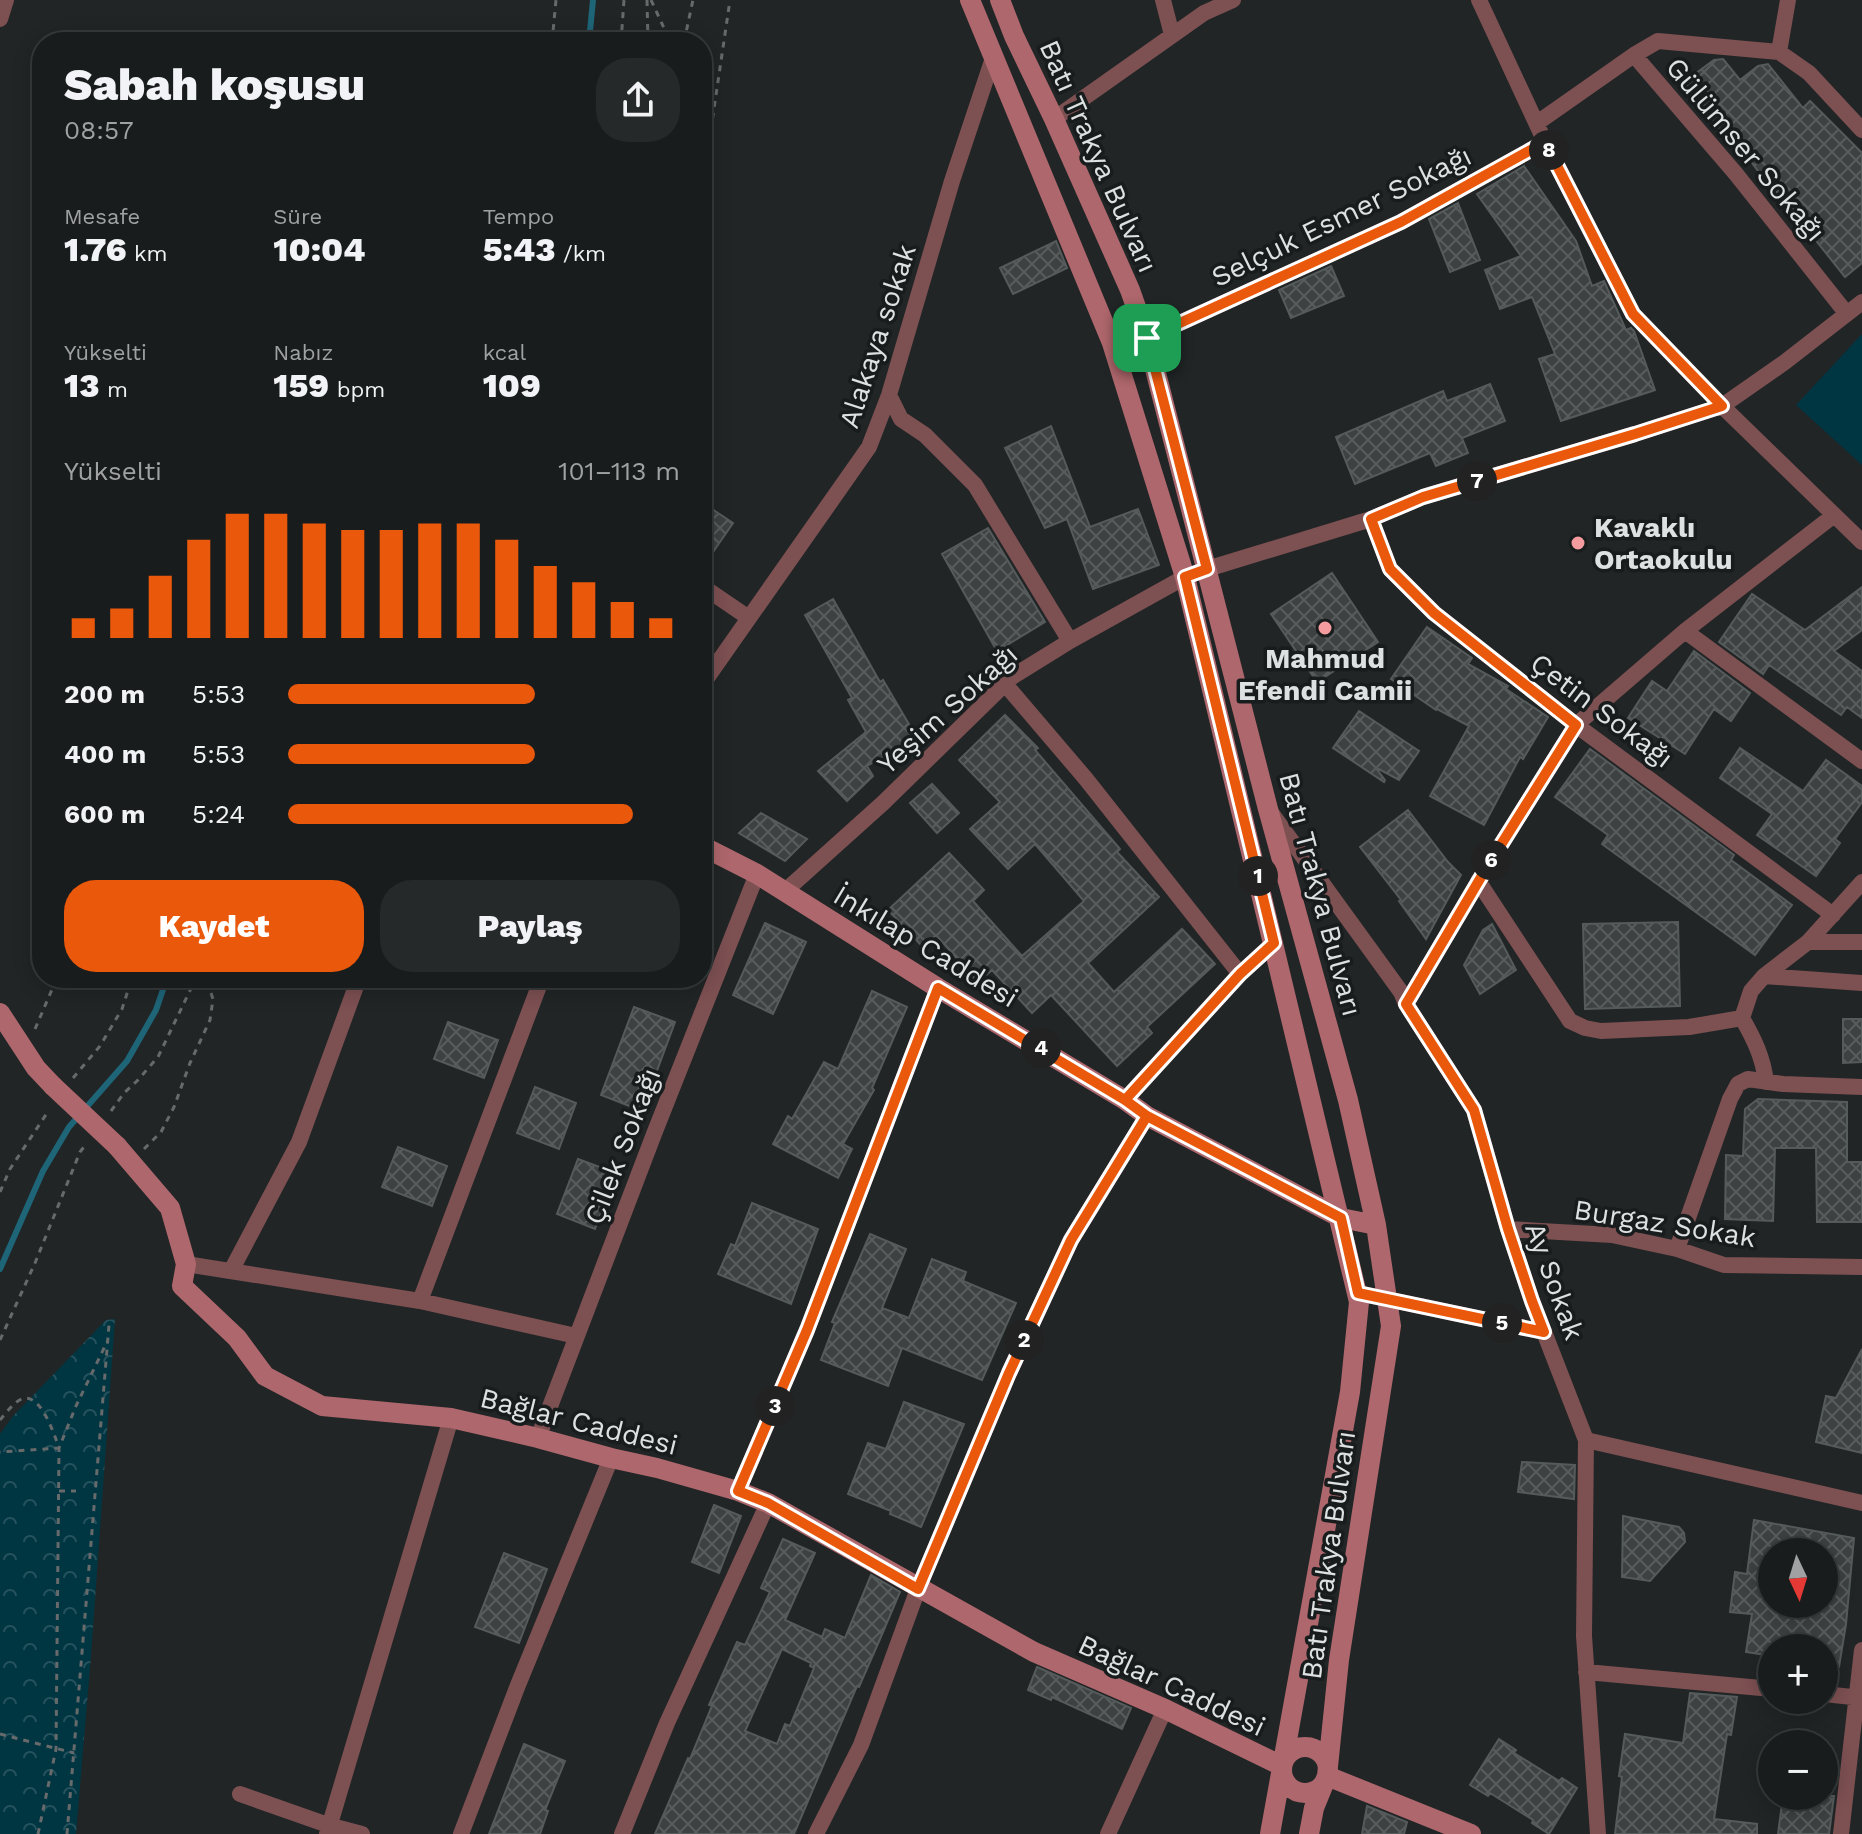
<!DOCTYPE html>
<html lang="tr">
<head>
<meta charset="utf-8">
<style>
	:root { --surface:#191c1c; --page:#262929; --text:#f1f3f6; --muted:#9fa1a3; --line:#373a3b; --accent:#ea580c }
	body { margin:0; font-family:"Work Sans",sans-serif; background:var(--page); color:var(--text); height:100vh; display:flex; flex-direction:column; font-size:30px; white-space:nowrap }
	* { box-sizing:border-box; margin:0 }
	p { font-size:26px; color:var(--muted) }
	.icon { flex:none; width:44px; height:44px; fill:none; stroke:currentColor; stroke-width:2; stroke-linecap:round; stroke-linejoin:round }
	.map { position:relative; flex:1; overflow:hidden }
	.sheet { position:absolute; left:32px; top:32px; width:680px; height:956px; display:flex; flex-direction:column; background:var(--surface); border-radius:32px; box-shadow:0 4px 20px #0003,0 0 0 2px var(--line) }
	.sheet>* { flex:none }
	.needle { width:52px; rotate:176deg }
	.fabs { position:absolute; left:1758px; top:1538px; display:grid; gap:16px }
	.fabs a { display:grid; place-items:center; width:80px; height:80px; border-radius:50%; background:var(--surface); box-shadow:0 4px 20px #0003,0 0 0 2px var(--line); font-size:40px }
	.pin { position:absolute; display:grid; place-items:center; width:68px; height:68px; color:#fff; margin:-34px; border-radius:16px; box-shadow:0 4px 12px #0006 }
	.km { position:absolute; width:40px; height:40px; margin:-20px; border-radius:50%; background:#222; color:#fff; font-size:22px; line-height:40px; text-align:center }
	.round { display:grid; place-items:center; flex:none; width:84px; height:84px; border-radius:32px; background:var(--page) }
	.summary { display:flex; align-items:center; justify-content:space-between; height:136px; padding:0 32px }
	h1 { font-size:44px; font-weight:800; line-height:60px }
	.figures { display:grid; grid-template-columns:repeat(3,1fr); gap:12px; height:136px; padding:8px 32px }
	.figures div { display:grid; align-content:center }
	.figures b { font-size:34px; font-weight:800 }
	.figures small { font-size:22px; font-weight:400 }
	.figures p { font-size:22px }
	.chart { height:224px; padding:16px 32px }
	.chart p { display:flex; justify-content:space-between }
	.chart svg { width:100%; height:144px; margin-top:8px; stroke:var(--accent); stroke-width:6 }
	.action { display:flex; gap:16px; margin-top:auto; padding:16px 32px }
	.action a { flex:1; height:92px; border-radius:32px; background:var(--accent); color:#fff; font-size:32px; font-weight:800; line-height:92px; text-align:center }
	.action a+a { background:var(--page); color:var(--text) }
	ul { padding:0 32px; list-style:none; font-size:26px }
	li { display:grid; grid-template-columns:128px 96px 1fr; align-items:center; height:60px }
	li i { height:20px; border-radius:10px; background:var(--accent) }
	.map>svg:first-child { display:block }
	.park { fill:url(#park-crowns) }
	.garden { fill:#003542 }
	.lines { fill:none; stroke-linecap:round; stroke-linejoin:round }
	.stream { stroke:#1e6578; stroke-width:6 }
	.building { fill:url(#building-cross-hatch); stroke:#555a5b; stroke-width:2; fill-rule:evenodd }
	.path { stroke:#666a6b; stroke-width:3; stroke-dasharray:6 6; stroke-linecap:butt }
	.street { stroke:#7d5052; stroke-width:16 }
	.secondary { stroke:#ae676c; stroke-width:20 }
	.secondary-bridge { stroke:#ae676c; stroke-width:20 }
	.route-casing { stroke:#fff; stroke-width:16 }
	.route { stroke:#ea580c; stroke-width:10 }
	.poi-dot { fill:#f49b9f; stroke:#181c1d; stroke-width:3 }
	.labels { text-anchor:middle; stroke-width:7; stroke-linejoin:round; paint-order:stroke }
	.street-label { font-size:28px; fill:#dee1e2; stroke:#181c1d }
	.poi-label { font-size:28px; font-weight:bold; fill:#dee1e2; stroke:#181c1d; text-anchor:start }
</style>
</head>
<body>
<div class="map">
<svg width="1862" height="1834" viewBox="0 0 1862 1834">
	<defs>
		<pattern id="park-crowns" width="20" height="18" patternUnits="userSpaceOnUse" patternTransform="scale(2)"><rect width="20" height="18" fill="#003542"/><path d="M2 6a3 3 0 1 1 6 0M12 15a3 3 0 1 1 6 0" fill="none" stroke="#25525d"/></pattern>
		<pattern id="building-cross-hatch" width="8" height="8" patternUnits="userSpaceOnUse" patternTransform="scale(2)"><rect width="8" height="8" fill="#3d4142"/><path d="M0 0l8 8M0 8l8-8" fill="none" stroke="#595c5d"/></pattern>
	</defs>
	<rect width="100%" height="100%" fill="#212526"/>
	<path class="park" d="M115 1319 91 1656 76 1834H0V1434L13 1416 106 1320Z"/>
	<path class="garden" d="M1862 334V465L1796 405Z"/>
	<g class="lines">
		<path class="stream" d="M589 42 593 0
			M0 1269 43 1171 69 1127 127 1061 156 1010 167 978"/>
	</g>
	<path class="building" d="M1723 59 1740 80 1758 66 1768 64 1803 108 1810 101 1862 153V263L1845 277 1794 213 1791 215 1734 139 1730 142 1684 82 1714 60Z
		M1524 166 1576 241 1592 286 1604 281 1626 330 1631 328 1634 331 1655 390 1561 421 1539 359 1555 354 1532 297 1500 309 1485 270 1521 256 1477 194Z
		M1458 203 1480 260 1450 272 1429 219Z
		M1056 241 1067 268 1013 294 1000 268Z
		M1331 266 1344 296 1291 318 1279 290Z
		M1490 384 1505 421 1462 438 1468 453 1436 466 1430 453 1355 484 1336 437 1443 391 1447 401Z
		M1051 426 1090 527 1138 509 1159 565 1093 589 1067 519 1045 528 1005 448Z
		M709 507 733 523 702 568V516Z
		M988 528 1045 622 997 651 942 554Z
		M1332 573 1378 642 1317 682 1271 614Z
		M1862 587V630L1834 651 1862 671V718L1847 707 1841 715 1769 665 1763 674 1719 642 1752 594 1805 630Z
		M833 599 880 682 883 680 917 738 867 766 873 776 847 801 818 771 866 732 848 700 852 698 805 615Z
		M1427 627 1472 658 1468 664 1508 686 1506 689 1548 717 1523 759 1520 757 1484 825 1430 796 1469 726 1437 709 1436 710 1391 679Z
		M1694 651 1750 693 1731 721 1714 709 1685 754 1628 718 1652 681 1667 691Z
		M1359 711 1419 751 1399 780 1375 767 1385 780 1384 782 1333 748Z
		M1005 715 1038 748 1035 750 1120 849 1117 852 1159 897 1088 963 1114 992 1182 929 1215 964 1147 1027 1152 1033 1117 1066 1051 995 1032 1013 992 970 978 982 936 935 923 947 888 910 949 853 984 890 973 901 1022 956 1084 901 1035 844 1008 869 970 829 1000 802 959 760Z
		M1740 748 1803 791 1826 760 1862 786V802L1835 839 1840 843 1816 876 1757 835 1772 814 1720 778Z
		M1590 749 1734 855 1731 860 1792 905 1755 955 1602 844 1608 835 1555 797Z
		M932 784 959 813 937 833 910 803Z
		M1408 810 1448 862 1461 875 1426 939 1399 901 1401 900 1360 847Z
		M761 813 807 839 785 861 739 833Z
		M1678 922 1680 1006 1585 1009 1583 924Z
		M765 923 806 942 773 1014 733 995Z
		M1492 924 1516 970 1480 994 1464 965 1483 930Z
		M872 991 907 1007 872 1088 874 1090 843 1144 852 1149 838 1178 773 1144 788 1116 792 1119 824 1062 838 1069Z
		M634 1007 675 1022 642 1111 601 1095Z
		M1843 1019H1862V1062L1843 1063Z
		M448 1022 498 1040 484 1078 434 1059Z
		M535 1087 576 1103 559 1149 517 1133Z
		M1758 1099 1847 1102V1162H1862V1222H1817L1816 1148H1775L1773 1221 1725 1219 1726 1155 1743 1156 1745 1109Z
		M398 1147 447 1166 432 1206 382 1187Z
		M578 1159 616 1173 595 1229 557 1214Z
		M752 1203 818 1229 791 1304 718 1274 731 1244 735 1246Z
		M870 1234 906 1249 882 1308 909 1318 932 1259 966 1272 963 1281 1016 1303 982 1380 902 1348 888 1386 821 1360 835 1323 832 1322Z
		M1862 1349V1453L1816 1442 1826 1396 1836 1398Z
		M904 1402 964 1424 921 1527 890 1514 891 1511 848 1494 868 1443 886 1449Z
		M1522 1462 1575 1465 1574 1499 1518 1492Z
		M714 1505 741 1516 719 1573 692 1562Z
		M1623 1516 1679 1527 1684 1533 1685 1542 1650 1581 1622 1577Z
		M1754 1520 1854 1538 1846 1624 1839 1667 1824 1665V1648H1772V1656L1746 1652 1752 1614 1730 1612 1735 1572 1747 1574ZM1772 1552H1824V1604H1772Z
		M783 1539 815 1553 785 1620 822 1637 825 1629 845 1638 871 1575 900 1592 880 1639 859 1687 857 1686 794 1834H655L688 1758 690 1759 712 1706 709 1705 737 1642 745 1645 770 1592 761 1588ZM782 1649 811 1663 810 1666 814 1668 790 1726 785 1724 777 1744 745 1731Z
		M504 1553 547 1569 519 1643 475 1627Z
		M1037 1667 1131 1708 1122 1729 1052 1697 1051 1700 1028 1690Z
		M1690 1693 1737 1697 1731 1735 1727 1734 1714 1819 1757 1824V1834H1615L1622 1777 1619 1776 1625 1734 1683 1743Z
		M1499 1739 1516 1750 1514 1753 1559 1781 1562 1778 1577 1788 1549 1834 1532 1823 1533 1820 1490 1793 1488 1796 1470 1785Z
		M524 1744 565 1761 545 1810 548 1811 540 1834H489Z
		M1783 1796H1834L1829 1834H1778Z
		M1367 1806 1407 1822 1404 1834H1362Z"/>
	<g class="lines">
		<path class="path" d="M647 0 648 42
			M651 0 664 28 665 40 666 42
			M552 42 556 0
			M621 42 624 0
			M684 42 693 0
			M702 190 730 0
			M35 1029 57 978
			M73 1078 100 1046 122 1009 132 978
			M111 1111 124 1093 137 1081 158 1057 196 978
			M144 1149 161 1132 174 1107 190 1063 210 1020 213 999 206 978
			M0 1192 10 1169 49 1110
			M0 1340 35 1263 80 1152 87 1143
			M0 1420C5 1414 11 1406 18 1401 39 1386 54 1434 59 1448L0 1452
			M59 1491H76
			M0 1734 74 1753
			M38 1834 56 1749 59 1448 76 1406 107 1342
			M67 1834 109 1325"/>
		<path class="street" d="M1163 0 1172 35
			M1479 0 1545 142 1633 314 1722 406 1862 542
			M0 19 6 0
			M1779 52 1788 0
			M1634 55 1736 174 1847 314
			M1054 119 1204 13 1233 0
			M1537 123 1634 55 1658 41 1779 52 1809 73 1862 130
			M1112 343 1147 338 1401 222 1545 142
			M889 395 901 419 925 435 975 485 1070 641
			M1371 519 1390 569 1434 613 1576 725 1833 915
			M702 586 749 618
			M1685 631 1862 761
			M1005 684 1086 779 1240 974
			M702 685 869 447 889 395 952 181 994 55
			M1272 814 1401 992 1406 1004 1474 1110 1508 1229 1532 1301 1586 1440 1584 1636 1598 1834
			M1478 881 1570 1021 1585 1028 1601 1031 1689 1027 1742 1018
			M784 892 883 803 1012 677 1070 641 1185 577 1207 569 1371 519 1423 497 1635 434 1722 406 1785 362 1862 302
			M1808 942H1862
			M1764 976 1862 983
			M1406 1004 1487 867 1576 725 1685 631 1833 516
			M1766 1082C1763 1057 1754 1039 1742 1018L1751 991 1764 976 1808 942 1862 882
			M1125 1100 1240 974 1274 943
			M1508 1229 1612 1235 1677 1249 1724 1265 1862 1267
			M1677 1249 1730 1099 1738 1084 1748 1079 1783 1084 1862 1087
			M186 1264 420 1301 576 1336
			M231 1271 299 1142 359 978
			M1358 1293 1544 1332
			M420 1301 542 978
			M538 1438 654 1134 757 874
			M1586 1440 1862 1503
			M738 1491 807 1330 938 988
			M1586 1672 1772 1689
			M1824 1694 1862 1698
			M240 1794 328 1825 362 1834
			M327 1834 451 1418
			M461 1834 518 1685 611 1458
			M622 1834 667 1723 768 1503
			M816 1834 861 1745 918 1589 1009 1373 1071 1240 1147 1116
			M1108 1834 1165 1709
			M1841 1834 1862 1650"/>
		<path class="secondary" d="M970 0 1112 343 1185 577 1359 1302 1350 1392 1270 1834
			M1000 0 1014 36 1054 119 1130 290 1147 338 1268 809 1348 1100 1376 1225 1391 1326 1339 1660 1327 1776 1314 1808 1309 1834
			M702 846 757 874 938 988 1125 1100 1147 1116 1341 1218 1376 1225
			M0 1013 36 1068 53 1086
			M117 1146 170 1208 186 1264 182 1286 237 1338 265 1376 322 1406 451 1418 538 1438 611 1458 657 1468 738 1491 768 1503 1034 1652 1165 1709 1282 1766
			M1282 1770a23 23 0 1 1 46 0a23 23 0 1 1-46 0Z
			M1327 1776 1471 1834"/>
		<path class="secondary-bridge" d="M53 1086 117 1146"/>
	</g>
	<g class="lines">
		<g class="route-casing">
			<path id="route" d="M1147 338 1207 569 1185 577 1274 943 1240 974 1125 1100 1147 1116 1071 1240 1009 1373 918 1589 768 1503 738 1491 807 1330 938 988 1125 1100 1147 1116 1341 1218 1358 1293 1544 1332 1532 1301 1508 1229 1474 1110 1406 1004 1487 867 1576 725 1434 613 1390 569 1371 519 1423 497 1635 434 1722 406 1633 314 1545 142 1401 222 1147 338"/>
		</g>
		<use href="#route" class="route"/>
	</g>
	<g class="poi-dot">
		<circle cx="1578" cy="543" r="8"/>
		<circle cx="1325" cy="628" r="8"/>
	</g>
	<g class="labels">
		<g class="street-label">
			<text transform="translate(1746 149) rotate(50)" y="10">Gülümser Sokağı</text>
			<text transform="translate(1099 156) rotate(66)" y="10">Batı Trakya Bulvarı</text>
			<text transform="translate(1341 216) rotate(-26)" y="10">Selçuk Esmer Sokağı</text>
			<text transform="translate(877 336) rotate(-72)" y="10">Alakaya sokak</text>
			<text transform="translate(947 709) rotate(-42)" y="10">Yeşim Sokağı</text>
			<text transform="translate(1602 710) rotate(37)" y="10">Çetin Sokağı</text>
			<text transform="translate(1321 894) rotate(75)" y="10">Batı Trakya Bulvarı</text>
			<text transform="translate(926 946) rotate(31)" y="10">İnkılap Caddesi</text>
			<text transform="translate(622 1146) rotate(-69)" y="10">Çilek Sokağı</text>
			<text transform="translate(1665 1223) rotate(9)" y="10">Burgaz Sokak</text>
			<text transform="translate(1555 1281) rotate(70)" y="10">Ay Sokak</text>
			<text transform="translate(579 1421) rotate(14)" y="10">Bağlar Caddesi</text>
			<text transform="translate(1328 1555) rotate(-82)" y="10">Batı Trakya Bulvarı</text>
			<text transform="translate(1172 1685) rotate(25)" y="10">Bağlar Caddesi</text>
		</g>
		<g class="poi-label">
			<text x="1594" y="537">Kavaklı<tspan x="1594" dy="32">Ortaokulu</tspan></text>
			<text x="1325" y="668" text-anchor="middle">Mahmud<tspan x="1325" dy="32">Efendi Camii</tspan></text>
		</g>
	</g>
</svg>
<div class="fabs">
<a><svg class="needle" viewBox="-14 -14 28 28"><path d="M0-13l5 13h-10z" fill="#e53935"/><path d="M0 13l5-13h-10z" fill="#9fa1a3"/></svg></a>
<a>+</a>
<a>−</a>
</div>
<div class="pin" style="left:1147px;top:338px;background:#1e9e55"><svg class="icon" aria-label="arrive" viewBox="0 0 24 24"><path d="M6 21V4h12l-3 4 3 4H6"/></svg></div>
<b class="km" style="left:1258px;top:876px">1</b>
<b class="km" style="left:1024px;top:1340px">2</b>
<b class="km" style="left:775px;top:1406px">3</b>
<b class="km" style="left:1041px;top:1048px">4</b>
<b class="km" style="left:1502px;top:1323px">5</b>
<b class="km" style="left:1491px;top:860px">6</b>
<b class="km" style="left:1477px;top:481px">7</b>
<b class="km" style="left:1549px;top:150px">8</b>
<section class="sheet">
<div class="summary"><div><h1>Sabah koşusu</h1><p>08:57</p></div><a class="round"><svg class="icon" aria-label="share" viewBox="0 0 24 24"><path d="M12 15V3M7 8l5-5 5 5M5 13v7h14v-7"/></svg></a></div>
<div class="figures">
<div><p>Mesafe</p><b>1.76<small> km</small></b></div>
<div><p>Süre</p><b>10:04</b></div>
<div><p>Tempo</p><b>5:43<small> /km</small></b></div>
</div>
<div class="figures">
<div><p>Yükselti</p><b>13<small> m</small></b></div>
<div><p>Nabız</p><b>159<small> bpm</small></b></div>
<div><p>kcal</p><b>109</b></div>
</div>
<div class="chart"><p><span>Yükselti</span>101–113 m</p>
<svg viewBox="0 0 160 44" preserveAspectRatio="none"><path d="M5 44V38M15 44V35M25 44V25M35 44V14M45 44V6M55 44V6M65 44V9M75 44V11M85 44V11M95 44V9M105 44V9M115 44V14M125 44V22M135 44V27M145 44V33M155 44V38"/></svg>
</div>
<ul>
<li><b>200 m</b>5:53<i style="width:63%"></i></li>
<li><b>400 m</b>5:53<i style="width:63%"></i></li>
<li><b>600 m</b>5:24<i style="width:88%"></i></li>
</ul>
<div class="action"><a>Kaydet</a><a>Paylaş</a></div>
</section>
</div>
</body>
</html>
